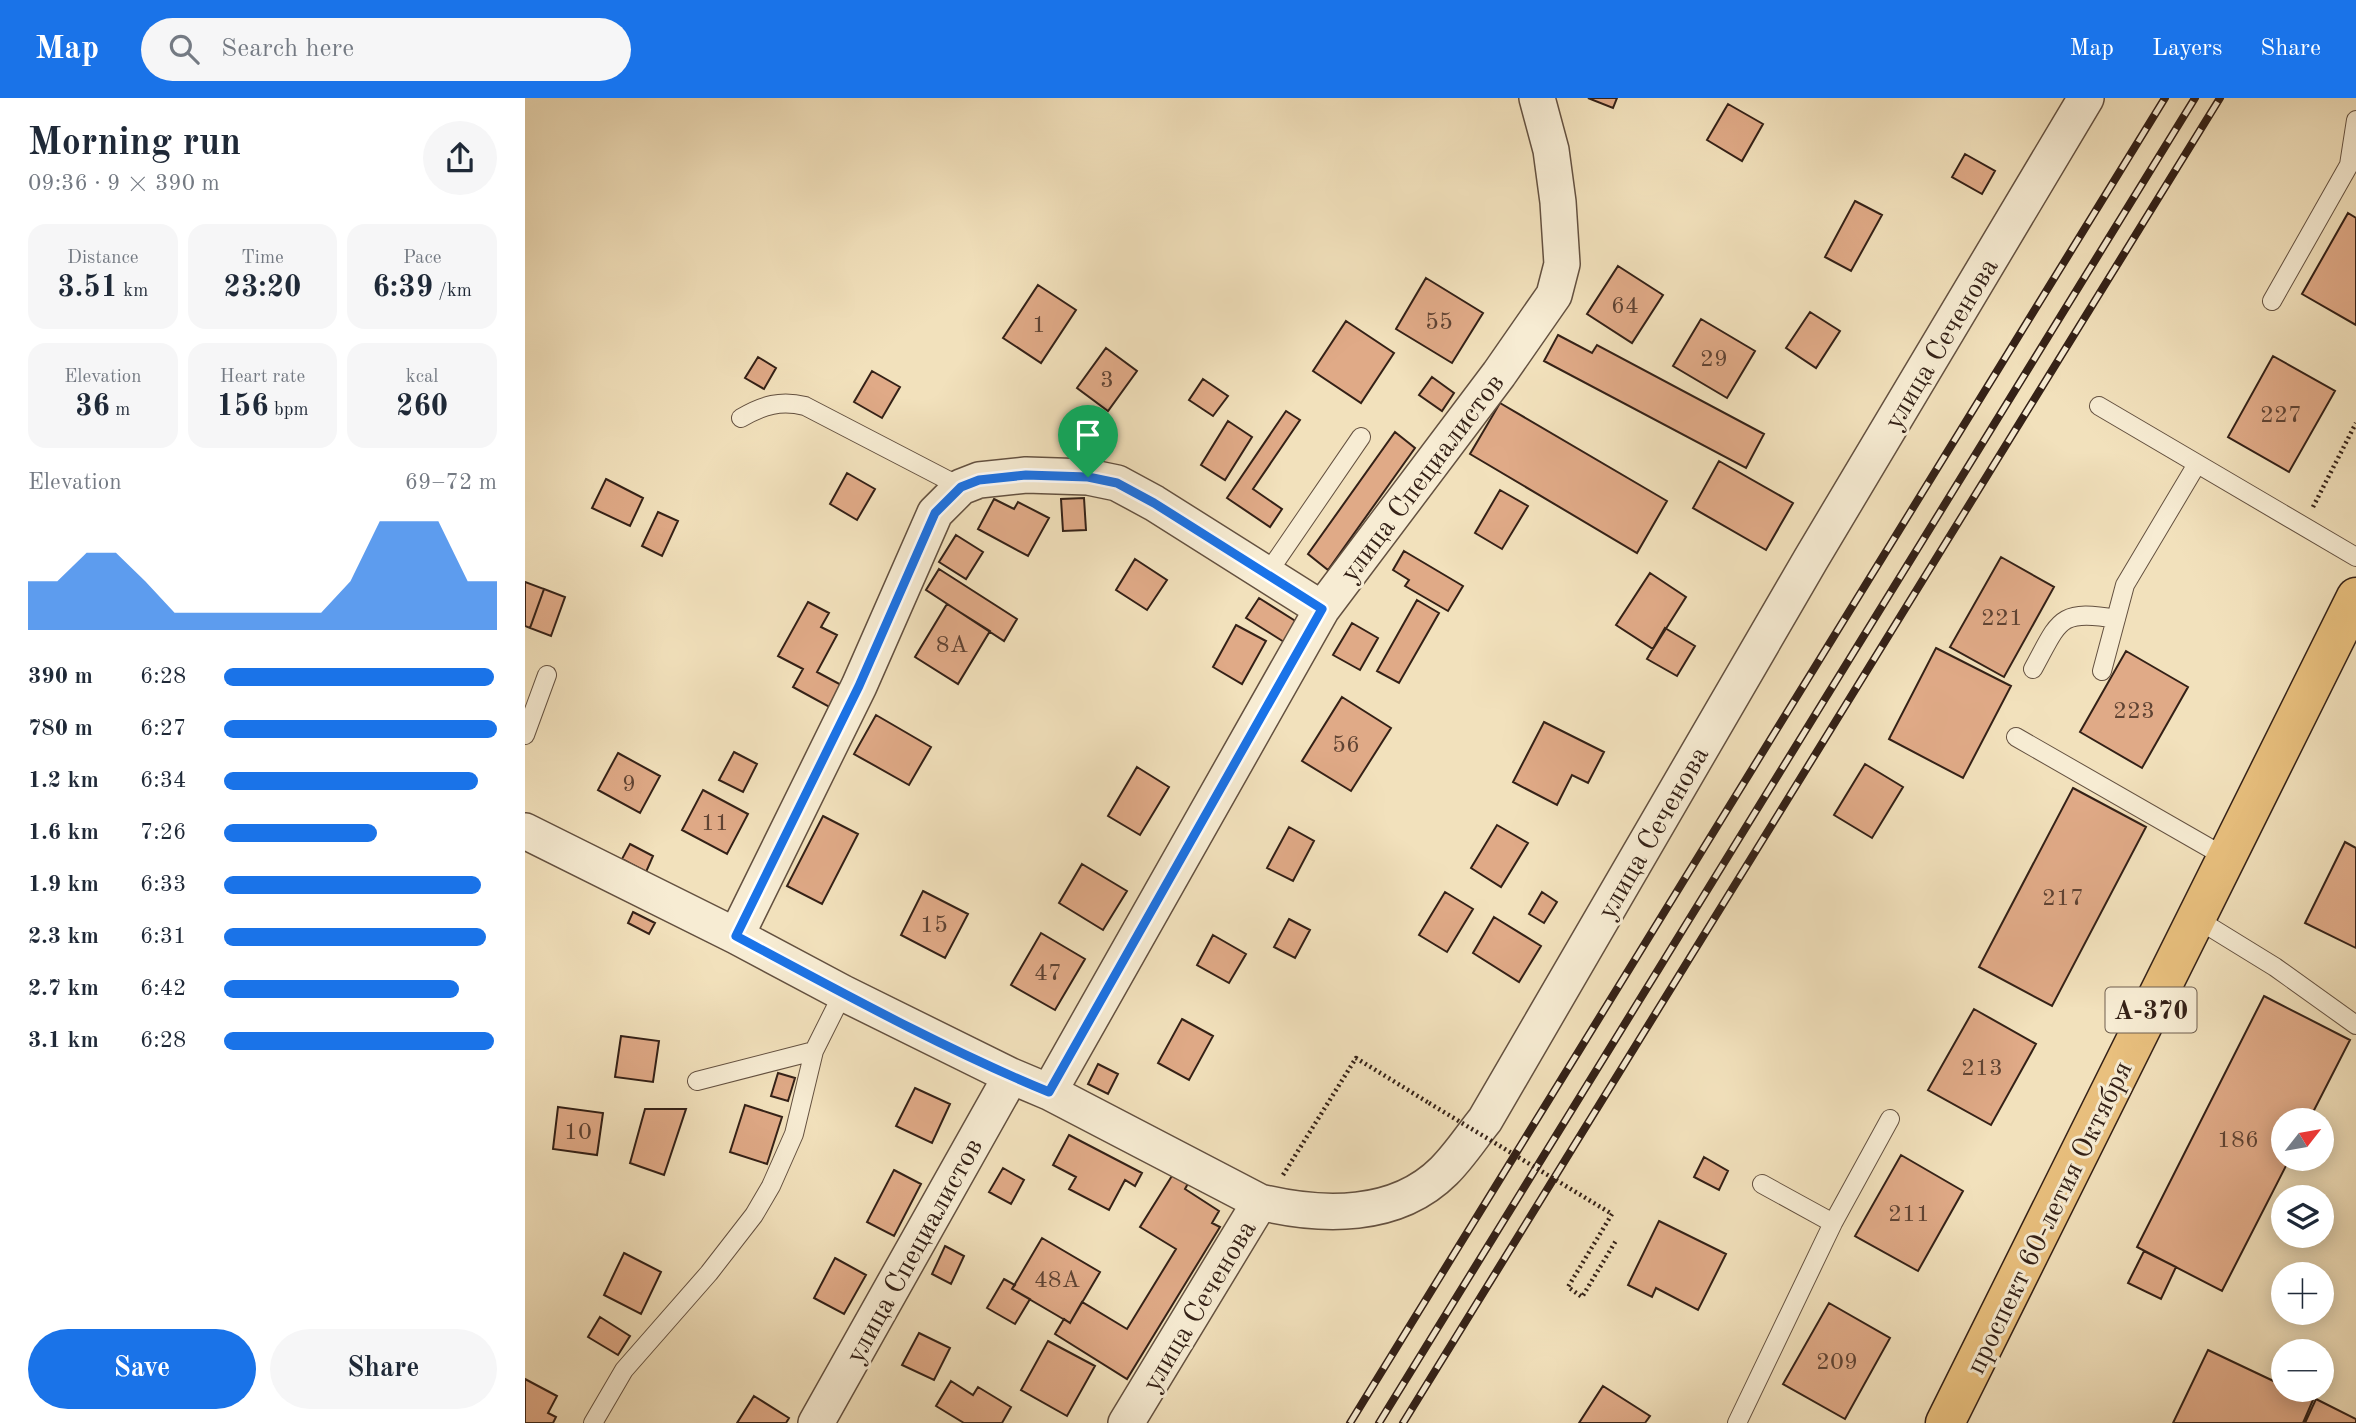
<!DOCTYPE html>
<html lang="en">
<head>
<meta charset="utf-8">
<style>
	:root { --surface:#fff; --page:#f6f6f7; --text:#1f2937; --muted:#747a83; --accent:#1a73e8 }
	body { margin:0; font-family:"Old Standard TT",serif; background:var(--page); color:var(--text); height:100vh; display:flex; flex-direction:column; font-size:26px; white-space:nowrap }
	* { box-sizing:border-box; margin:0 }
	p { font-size:23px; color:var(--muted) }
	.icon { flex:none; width:38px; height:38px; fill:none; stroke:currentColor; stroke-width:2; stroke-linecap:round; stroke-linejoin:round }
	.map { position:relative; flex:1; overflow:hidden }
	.side { display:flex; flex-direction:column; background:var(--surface); width:525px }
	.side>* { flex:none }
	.needle { width:46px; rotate:59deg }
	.buttons { position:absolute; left:1746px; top:1010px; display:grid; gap:14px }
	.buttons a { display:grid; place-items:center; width:63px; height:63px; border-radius:50%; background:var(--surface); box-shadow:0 4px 18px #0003; font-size:35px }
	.pin { position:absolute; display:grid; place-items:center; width:60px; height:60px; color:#fff; margin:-72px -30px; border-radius:50% 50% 50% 0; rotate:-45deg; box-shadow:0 0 7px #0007 }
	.pin .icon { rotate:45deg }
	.round { display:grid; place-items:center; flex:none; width:74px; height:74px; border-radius:37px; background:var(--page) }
	.head { display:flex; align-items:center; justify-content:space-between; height:119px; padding:0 28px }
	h1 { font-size:38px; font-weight:700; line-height:52px }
	.stats { display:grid; grid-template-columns:repeat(3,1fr); gap:10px; height:119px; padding:7px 28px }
	.stats div { display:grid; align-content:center; border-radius:18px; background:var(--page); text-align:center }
	.stats b { font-size:30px; font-weight:700 }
	.stats small { font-size:19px; font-weight:400 }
	.stats p { font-size:19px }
	.chart { height:196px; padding:14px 28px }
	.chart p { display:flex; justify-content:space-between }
	.chart svg { width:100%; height:126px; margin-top:7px; fill:var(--accent); opacity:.7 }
	.action { display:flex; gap:14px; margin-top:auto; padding:14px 28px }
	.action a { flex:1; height:80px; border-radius:42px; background:var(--accent); color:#fff; font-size:28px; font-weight:700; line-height:80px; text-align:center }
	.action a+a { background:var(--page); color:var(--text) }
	ul { padding:0 28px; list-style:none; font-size:23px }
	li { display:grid; grid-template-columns:112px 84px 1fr; align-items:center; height:52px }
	li i { height:18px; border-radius:9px; background:var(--accent) }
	header { display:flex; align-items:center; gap:42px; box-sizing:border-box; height:98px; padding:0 35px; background:var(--accent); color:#fff }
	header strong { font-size:33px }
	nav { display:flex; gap:38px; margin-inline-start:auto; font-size:24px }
	.search { width:490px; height:63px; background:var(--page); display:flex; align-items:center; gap:18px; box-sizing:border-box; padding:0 24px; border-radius:38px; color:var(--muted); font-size:26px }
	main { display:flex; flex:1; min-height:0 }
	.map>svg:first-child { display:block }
	.building { fill:#e0aa87; stroke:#342117; stroke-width:2 }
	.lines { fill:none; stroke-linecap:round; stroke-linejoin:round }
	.lane-casing { stroke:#645140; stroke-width:20 }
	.street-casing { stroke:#645140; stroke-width:38 }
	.highway-casing { stroke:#342117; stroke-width:41 }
	.path { stroke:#342117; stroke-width:4.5; stroke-dasharray:2 3.5; stroke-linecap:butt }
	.lane { stroke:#f7ecd3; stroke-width:18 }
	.street { stroke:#f7ecd3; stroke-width:35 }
	.highway { stroke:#e9c07e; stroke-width:38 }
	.rail-casing { stroke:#342117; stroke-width:8 }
	.rail { stroke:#f7ecd3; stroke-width:5; stroke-dasharray:16; stroke-linecap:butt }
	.path-bridge { stroke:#342117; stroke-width:4.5; stroke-dasharray:2 3.5; stroke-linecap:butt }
	.route-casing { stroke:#fff; stroke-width:14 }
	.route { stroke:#1a73e8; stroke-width:9 }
	.labels { text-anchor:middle; stroke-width:6; stroke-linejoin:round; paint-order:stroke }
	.number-label { font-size:24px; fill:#5f4333 }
	.shield { fill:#f7ecd3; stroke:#6e5e4f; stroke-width:2 }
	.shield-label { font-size:26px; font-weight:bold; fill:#342117 }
	.street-label { font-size:28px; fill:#342117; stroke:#f7ecd3 }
</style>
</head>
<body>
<header>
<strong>Map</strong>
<div class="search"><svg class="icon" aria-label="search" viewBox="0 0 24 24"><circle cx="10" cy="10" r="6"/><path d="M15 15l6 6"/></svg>Search here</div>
<nav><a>Map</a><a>Layers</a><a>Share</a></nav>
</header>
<main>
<section class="side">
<div class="head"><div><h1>Morning run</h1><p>09:36 · 9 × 390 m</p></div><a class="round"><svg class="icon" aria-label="share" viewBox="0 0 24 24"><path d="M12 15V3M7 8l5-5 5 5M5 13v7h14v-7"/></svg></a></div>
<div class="stats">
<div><p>Distance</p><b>3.51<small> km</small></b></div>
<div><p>Time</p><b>23:20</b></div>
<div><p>Pace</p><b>6:39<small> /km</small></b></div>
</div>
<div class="stats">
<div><p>Elevation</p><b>36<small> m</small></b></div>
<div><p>Heart rate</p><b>156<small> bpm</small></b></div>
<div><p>kcal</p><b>260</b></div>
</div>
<div class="chart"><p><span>Elevation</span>69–72 m</p>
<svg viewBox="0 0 160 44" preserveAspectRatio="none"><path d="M0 44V27L10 27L20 17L30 17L40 27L50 38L60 38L70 38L80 38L90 38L100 38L110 27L120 6L130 6L140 6L150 27L160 27V44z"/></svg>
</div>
<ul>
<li><b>390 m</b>6:28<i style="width:99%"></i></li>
<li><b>780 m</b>6:27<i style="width:100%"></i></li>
<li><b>1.2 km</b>6:34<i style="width:93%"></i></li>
<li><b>1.6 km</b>7:26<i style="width:56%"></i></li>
<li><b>1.9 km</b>6:33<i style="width:94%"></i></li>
<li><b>2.3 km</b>6:31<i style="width:96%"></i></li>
<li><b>2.7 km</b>6:42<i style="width:86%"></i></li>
<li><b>3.1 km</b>6:28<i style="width:99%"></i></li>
</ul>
<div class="action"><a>Save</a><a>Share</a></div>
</section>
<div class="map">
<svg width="1831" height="1325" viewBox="0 0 1831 1325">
	<rect width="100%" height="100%" fill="#f2e1bc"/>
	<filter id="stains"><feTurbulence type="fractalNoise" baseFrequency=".00286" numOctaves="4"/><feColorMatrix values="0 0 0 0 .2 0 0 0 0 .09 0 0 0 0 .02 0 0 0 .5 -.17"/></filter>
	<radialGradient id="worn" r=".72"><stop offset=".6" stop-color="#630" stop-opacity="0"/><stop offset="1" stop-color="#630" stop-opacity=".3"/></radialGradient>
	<path class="building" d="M1063 0H1092L1088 10Z
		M1203 6 1238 26 1217 63 1182 42Z
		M1440 56 1470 73 1457 96 1427 79Z
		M1330 103 1357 117 1326 173 1300 159Z
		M1823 115 1831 120V227L1777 196Z
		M1093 168 1138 197 1107 245 1062 216Z
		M901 180 958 215 927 265 871 231Z
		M513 187 551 212 516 265 478 240Z
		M1285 214 1315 233 1291 270 1261 250Z
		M1176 221 1230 253 1202 300 1148 268Z
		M821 223 869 255 836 305 788 273Z
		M1033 237 1067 255 1072 247 1239 336 1221 370 1019 263Z
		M581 250 612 273 583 313 552 290Z
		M1748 258 1810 293 1764 374 1703 339Z
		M233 259 251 270 239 291 220 280Z
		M347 273 375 289 357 320 329 304Z
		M907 279 929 295 917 313 894 297Z
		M678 281 703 298 688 318 664 302Z
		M975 305 1142 403 1112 455 945 356Z
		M761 313 775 322 728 391 757 411 745 429 702 400Z
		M703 323 727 339 700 382 676 367Z
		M870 334 890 350 803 472 783 456Z
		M1194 363 1268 405 1241 452 1168 410Z
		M322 375 350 391 332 422 305 406Z
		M81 381 118 400 105 428 67 410Z
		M975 392 1003 408 977 451 950 435Z
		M559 400 561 432 538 433 536 401Z
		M469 401 489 411 493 404 524 420 503 458 453 431Z
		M133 414 153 423 137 458 117 448Z
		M431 437 458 454 441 481 414 464Z
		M879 453 938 488 923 513 880 488 884 482 868 472Z
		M1476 459 1529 489 1479 579 1425 549Z
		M610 461 642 482 622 512 591 492Z
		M414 471 492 521 479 543 401 492Z
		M1125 475 1161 499 1128 551 1091 527Z
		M0 484 19 491 5 530 0 528Z
		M19 491 40 499 26 538 5 530Z
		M734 500 772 524 759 544 721 520Z
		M892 502 914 515 874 585 852 573Z
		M283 504 304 515 296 529 312 537 292 574 320 589 308 611 268 589 278 571 253 558Z
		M422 506 465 533 433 586 390 559Z
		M827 525 853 540 835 572 808 557Z
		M711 527 741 543 717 586 688 569Z
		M1140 530 1170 548 1152 578 1122 561Z
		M1411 550 1486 588 1438 680 1364 641Z
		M1601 553 1663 589 1617 670 1555 634Z
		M817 599 866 630 826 693 777 663Z
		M351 617 406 649 384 687 329 656Z
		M1019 624 1079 654 1063 685 1047 677 1032 707 988 684Z
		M209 654 232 666 218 694 194 682Z
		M93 655 135 678 115 715 73 692Z
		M1340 666 1378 689 1347 740 1309 717Z
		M612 669 644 689 615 737 583 718Z
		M1548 690 1621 729 1527 908 1454 869Z
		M178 692 223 716 202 756 157 732Z
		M298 718 333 736 297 806 262 788Z
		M972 727 1003 745 976 789 946 770Z
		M764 729 789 743 768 783 742 770Z
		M1820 744 1831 750V850L1780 825Z
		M105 746 128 758 121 774 97 761Z
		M557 766 602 793 578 832 534 805Z
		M398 793 443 816 420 860 376 837Z
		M920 794 948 811 922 854 894 837Z
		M1017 794 1032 804 1019 825 1004 816Z
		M108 814 130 825 124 836 103 825Z
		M969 819 1016 848 994 884 948 855Z
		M764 821 785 832 770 860 749 849Z
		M516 835 560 861 530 912 486 887Z
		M688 837 721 856 704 885 672 867Z
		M1739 898 1825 942 1784 1022H1759V1060H1765L1697 1193 1612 1149Z
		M1449 911 1511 946 1466 1027 1403 992Z
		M657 921 688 938 664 982 633 965Z
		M96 938 134 943 128 984 90 979Z
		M573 966 593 976 583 996 563 986Z
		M253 975 270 980 263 1003 246 998Z
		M390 990 425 1006 407 1045 371 1028Z
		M220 1007 257 1019 242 1066 205 1054Z
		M33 1009 78 1015 72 1057 28 1051Z
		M120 1011H161L139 1077 105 1065Z
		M544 1037 617 1075 610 1088 600 1082 584 1112 544 1091 551 1079 528 1067Z
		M1376 1057 1438 1093 1393 1173 1330 1138Z
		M1179 1059 1203 1073 1194 1092 1169 1079Z
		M478 1070 499 1082 486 1106 464 1094Z
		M369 1072 396 1086 369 1138 342 1124Z
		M650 1073 665 1082 660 1091 694 1113 687 1125 695 1129 602 1281 530 1236 539 1221 545 1225 557 1204 602 1231 651 1151 615 1129Z
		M1134 1123 1201 1156 1173 1212 1131 1190 1127 1199 1103 1187Z
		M517 1140 575 1174 545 1225 487 1191Z
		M420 1148 439 1158 426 1186 407 1176Z
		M1619 1153 1651 1169 1636 1201 1603 1185Z
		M99 1155 136 1174 116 1216 79 1197Z
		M310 1160 341 1177 319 1216 289 1200Z
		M479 1181 490 1187 487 1191 505 1201 490 1226 462 1210Z
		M1304 1205 1365 1240 1320 1321 1258 1286Z
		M75 1219 105 1238 93 1257 63 1239Z
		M394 1235 425 1250 409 1282 377 1267Z
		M523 1243 570 1268 542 1318 496 1292Z
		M1683 1252 1759 1288V1292H1767L1788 1302 1778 1325H1648Z
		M0 1281 32 1298 23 1315 31 1319 28 1325H0Z
		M426 1283 448 1297 453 1289 486 1309 477 1325H439L411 1308Z
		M1078 1288 1125 1318 1120 1325H1054Z
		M229 1298 264 1320 261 1325H212Z
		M1791 1301 1831 1321V1325H1780Z"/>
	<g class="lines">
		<g class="lane-casing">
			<path id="lane" d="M1747 203 1824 67 1831 22
				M1574 308 1831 459
				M216 320C238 307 256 302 280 308L436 389
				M742 476 836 339
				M1508 571C1534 524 1533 510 1591 521
				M1577 573 1600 487 1672 366
				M0 637 22 577
				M1491 639 1702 760
				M1672 821 1750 869 1831 927
				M172 983 289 953
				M1237 1086 1308 1125
				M68 1325 99 1272 184 1175 229 1117 246 1088 269 1036 289 953 318 895
				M1212 1325 1308 1125 1365 1021"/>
		</g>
		<g class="street-casing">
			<path id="street" d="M0 733 211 838 318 895 486 978 524 994 735 1104
				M211 838 334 588 410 415 436 389 454 382 501 377 563 379 592 385 629 405 797 511
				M524 994 797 511 974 276 1029 197 1037 166 1033 104 1026 52 1012 0
				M291 1325 486 978
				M601 1325 735 1104C797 1119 871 1121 919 1073 935 1057 947 1038 960 1022L1286 461 1561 0"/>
		</g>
		<g class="highway-casing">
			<path id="highway" d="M1420 1325 1831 499"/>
		</g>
		<path class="path" d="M1788 409 1831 325
			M758 1077 831 960 904 1005
			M1087 1116 1043 1189 1057 1199 1092 1141"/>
		<use href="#lane" class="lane"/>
		<use href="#street" class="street"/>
		<use href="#highway" class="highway"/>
		<g class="rail-casing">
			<path id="rail" d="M825 1325 1640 0
				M854 1325 1670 0
				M878 1325 1695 0"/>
		</g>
		<use href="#rail" class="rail"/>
		<path class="path-bridge" d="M904 1005 1087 1116"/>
	</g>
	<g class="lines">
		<g class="route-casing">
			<path id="route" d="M501 377 563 379 592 385 629 405 797 511 524 994C417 950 314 893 211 838L334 588 410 415 436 389 454 382Z"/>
		</g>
		<use href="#route" class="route"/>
	</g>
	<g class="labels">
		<g class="number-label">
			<text x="1100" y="215">64</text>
			<text x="914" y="231">55</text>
			<text x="514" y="234">1</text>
			<text x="1189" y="268">29</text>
			<text x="582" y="289">3</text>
			<text x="1756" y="324">227</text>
			<text x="1477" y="527">221</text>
			<text x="427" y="554">8А</text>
			<text x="1609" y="620">223</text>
			<text x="821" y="654">56</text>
			<text x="104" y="693">9</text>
			<text x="190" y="732">11</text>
			<text x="1538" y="807">217</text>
			<text x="409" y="834">15</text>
			<text x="523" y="882">47</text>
			<text x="1457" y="977">213</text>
			<text x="53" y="1041">10</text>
			<text x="1713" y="1049">186</text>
			<text x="1384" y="1123">211</text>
			<text x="532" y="1189">48А</text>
			<text x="1312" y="1271">209</text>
		</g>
		<rect class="shield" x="1580.5" y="889.5" width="91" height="45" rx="5"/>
		<g class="shield-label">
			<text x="1626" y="921">А-370</text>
		</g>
		<g class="street-label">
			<text transform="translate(1415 245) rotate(-59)" y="10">улица Сеченова</text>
			<text transform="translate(896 379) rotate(-53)" y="10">улица Специалистов</text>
			<text transform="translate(1127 734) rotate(-60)" y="10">улица Сеченова</text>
			<text transform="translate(1523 1119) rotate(-64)" y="10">проспект 60-летия Октября</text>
			<text transform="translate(388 1152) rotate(-61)" y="10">улица Специалистов</text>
			<text transform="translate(673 1207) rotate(-59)" y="10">улица Сеченова</text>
		</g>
	</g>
	<rect width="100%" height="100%" filter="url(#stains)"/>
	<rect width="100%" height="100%" fill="url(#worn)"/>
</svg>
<div class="buttons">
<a><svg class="needle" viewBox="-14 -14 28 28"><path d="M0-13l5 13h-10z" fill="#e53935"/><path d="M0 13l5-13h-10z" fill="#747a83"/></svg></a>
<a><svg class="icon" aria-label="layers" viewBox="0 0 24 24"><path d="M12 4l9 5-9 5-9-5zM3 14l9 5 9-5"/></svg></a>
<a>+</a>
<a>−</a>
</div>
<div class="pin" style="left:563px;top:379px;background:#1e9e55"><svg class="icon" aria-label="arrive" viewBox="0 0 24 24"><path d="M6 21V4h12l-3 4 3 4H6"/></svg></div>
</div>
</main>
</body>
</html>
